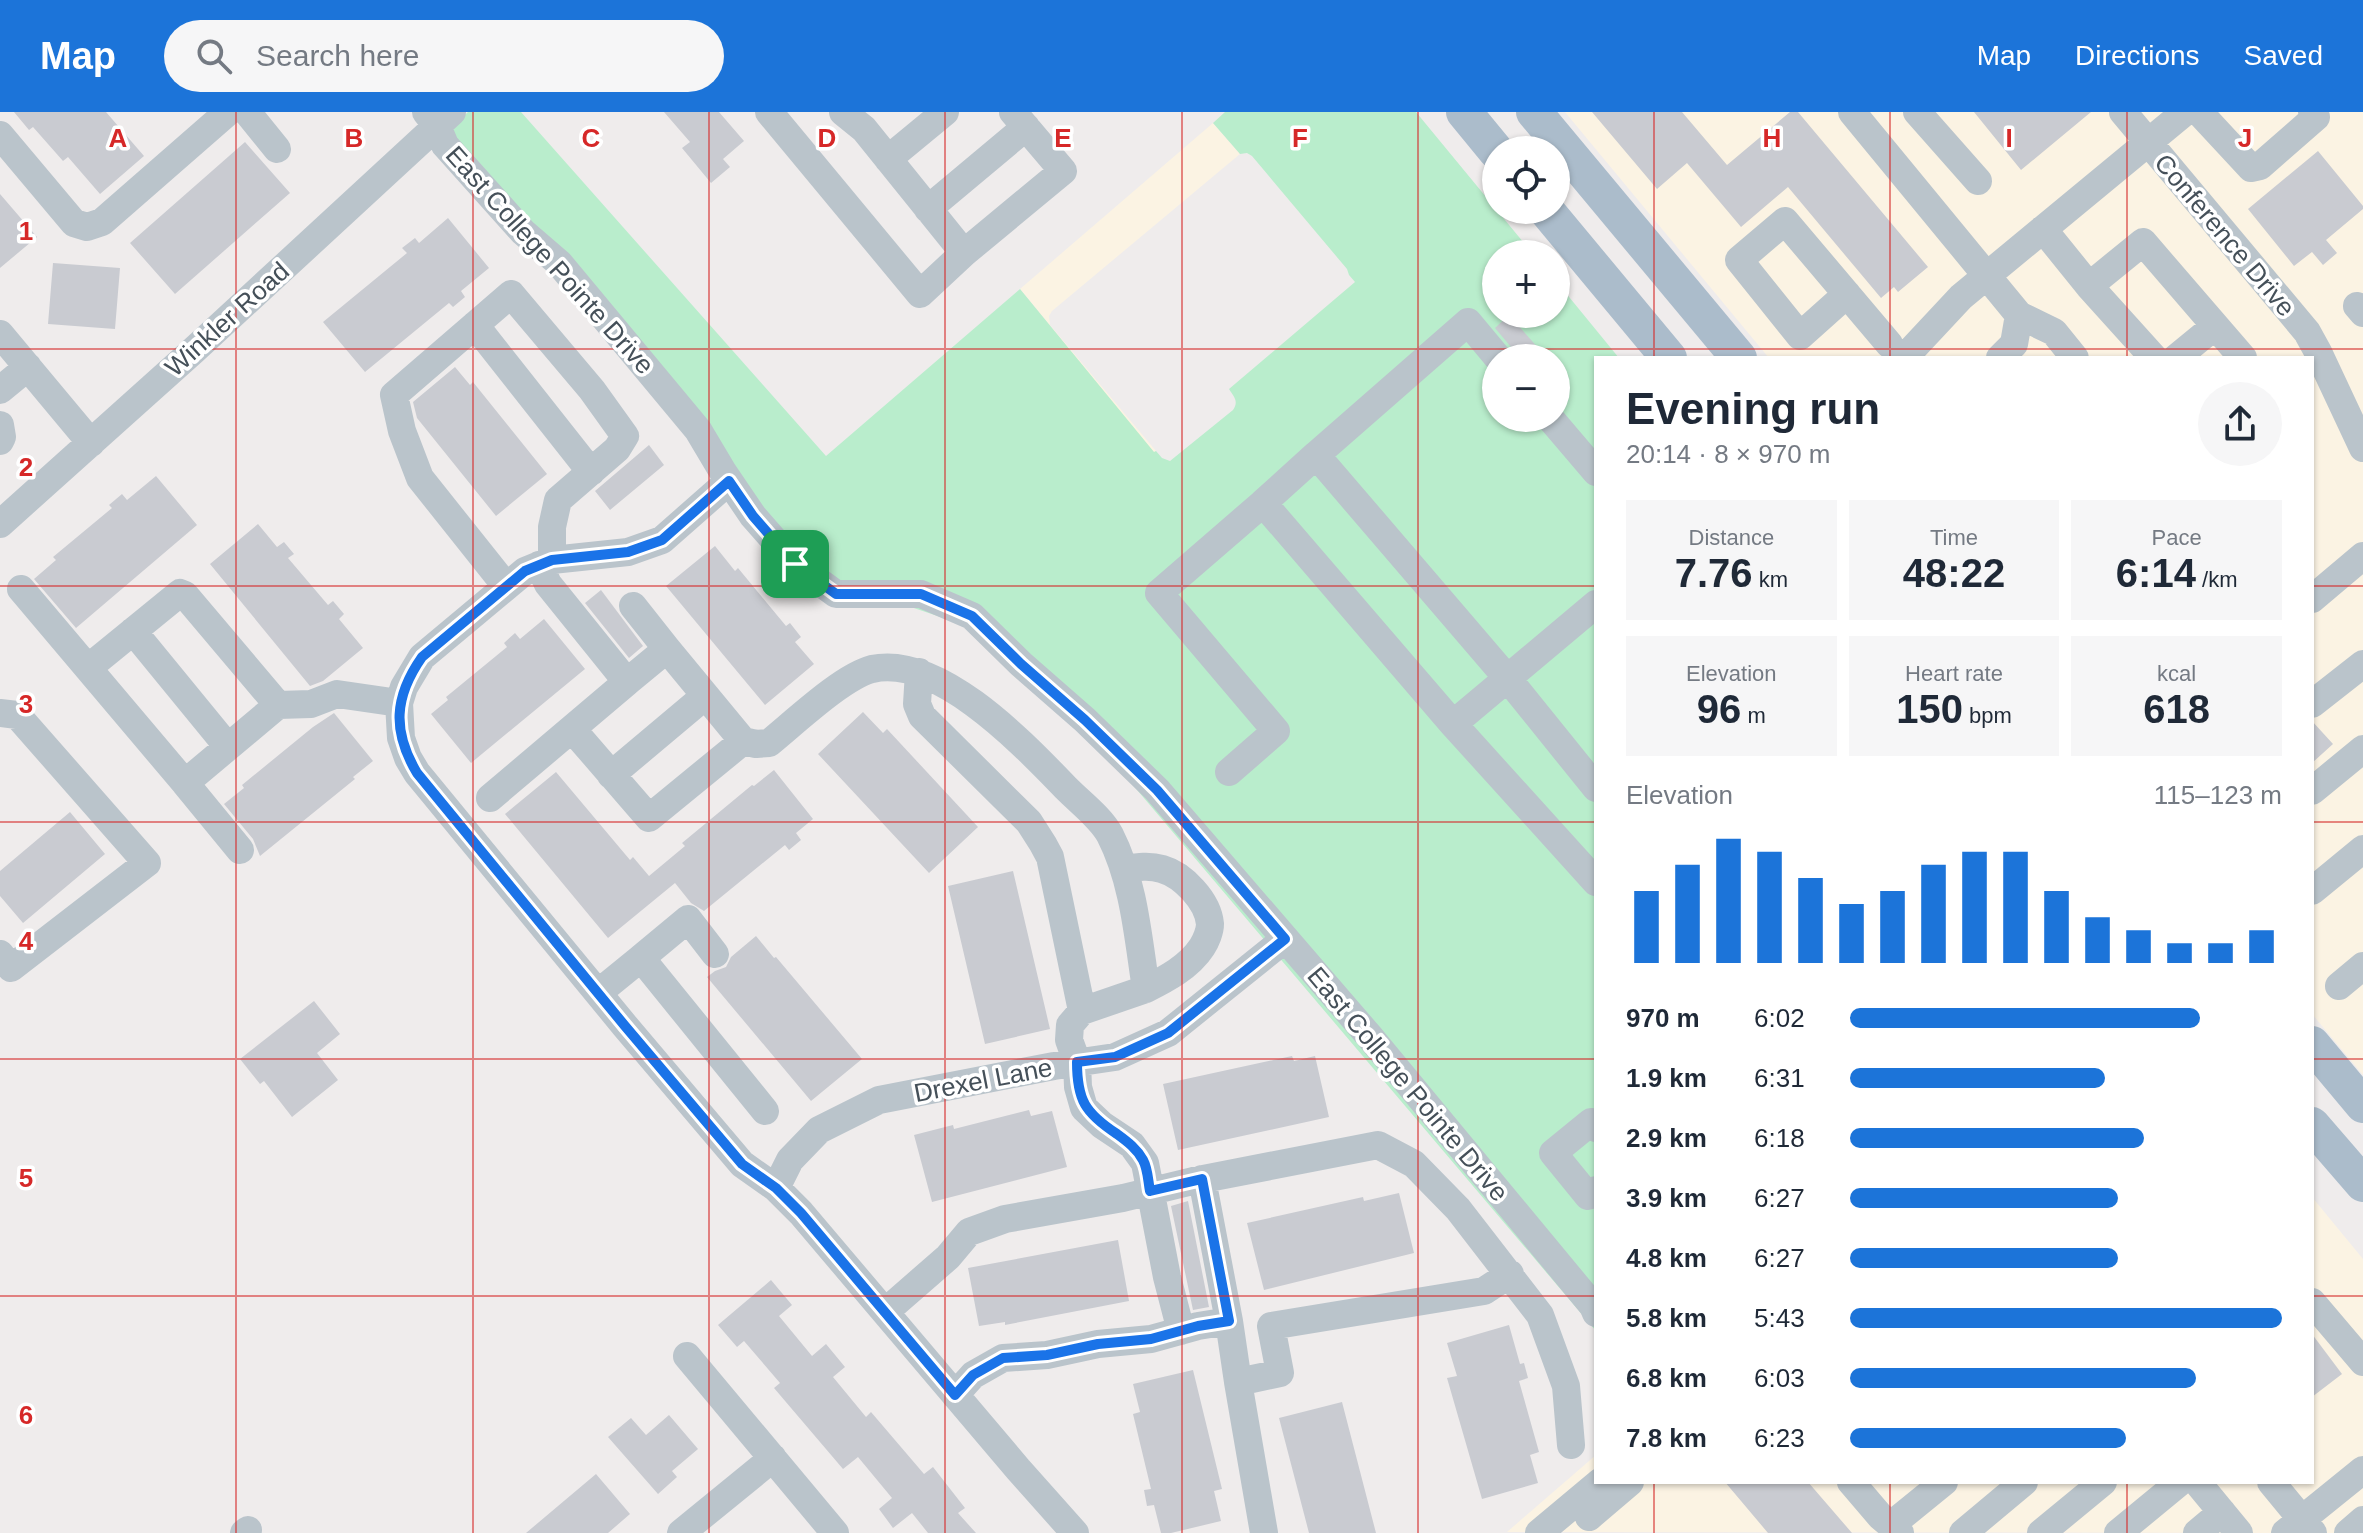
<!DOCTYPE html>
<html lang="en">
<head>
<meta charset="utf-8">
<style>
	:root { --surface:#fff; --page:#f6f6f7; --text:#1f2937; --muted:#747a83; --accent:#1c74d9 }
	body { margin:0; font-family:Helvetica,sans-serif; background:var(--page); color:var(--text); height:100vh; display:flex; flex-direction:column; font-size:30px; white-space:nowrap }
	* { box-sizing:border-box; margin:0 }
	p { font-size:26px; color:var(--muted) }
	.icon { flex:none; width:44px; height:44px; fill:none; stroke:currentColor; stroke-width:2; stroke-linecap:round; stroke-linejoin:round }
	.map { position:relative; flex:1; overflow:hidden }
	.drawer { position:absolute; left:1594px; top:244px; width:720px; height:1128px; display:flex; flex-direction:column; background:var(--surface); border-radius:0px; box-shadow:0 2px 6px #0004 }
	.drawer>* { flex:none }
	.tools { position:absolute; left:1482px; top:24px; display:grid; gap:16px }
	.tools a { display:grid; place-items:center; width:88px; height:88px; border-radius:50%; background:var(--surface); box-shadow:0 2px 6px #0004; font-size:40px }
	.pin { position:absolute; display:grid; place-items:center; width:68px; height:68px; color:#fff; margin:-34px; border-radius:16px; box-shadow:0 4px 12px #0006 }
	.round { display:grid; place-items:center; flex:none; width:84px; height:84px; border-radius:42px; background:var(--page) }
	.overview { display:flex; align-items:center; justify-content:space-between; height:136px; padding:0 32px }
	h1 { font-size:44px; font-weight:700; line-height:60px }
	.figures { display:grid; grid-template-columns:repeat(3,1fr); gap:12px; height:136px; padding:8px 32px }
	.figures div { display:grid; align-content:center; border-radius:0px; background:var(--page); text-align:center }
	.figures b { font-size:40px; font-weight:700 }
	.figures small { font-size:22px; font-weight:400 }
	.figures p { font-size:22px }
	.chart { height:224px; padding:16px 32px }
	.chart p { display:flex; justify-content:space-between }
	.chart svg { width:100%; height:144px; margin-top:8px; stroke:var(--accent); stroke-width:6 }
	ul { padding:0 32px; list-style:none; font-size:26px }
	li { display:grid; grid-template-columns:128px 96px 1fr; align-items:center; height:60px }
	li i { height:20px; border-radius:10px; background:var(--accent) }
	header { display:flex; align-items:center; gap:48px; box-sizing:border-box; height:112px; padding:0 40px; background:var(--accent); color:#fff }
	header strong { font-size:38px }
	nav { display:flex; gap:44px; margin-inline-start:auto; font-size:28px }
	.search { width:560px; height:72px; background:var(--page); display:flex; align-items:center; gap:20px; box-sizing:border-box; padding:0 28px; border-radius:44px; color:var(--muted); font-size:30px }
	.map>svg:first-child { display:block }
	.commercial { fill:#fbf3e3 }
	.green { fill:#b9edcc; fill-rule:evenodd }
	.building { fill:#c9cbd1 }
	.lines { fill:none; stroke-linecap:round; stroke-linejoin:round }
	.minor { stroke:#bac4cb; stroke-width:28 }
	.major { stroke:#abbccb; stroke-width:36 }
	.route-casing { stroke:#fff; stroke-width:16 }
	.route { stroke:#1a73e8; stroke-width:10 }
	.grid { fill:none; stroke:#d62828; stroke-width:2; stroke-opacity:0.55 }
	.labels { text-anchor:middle; stroke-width:7; stroke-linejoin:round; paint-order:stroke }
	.street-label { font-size:26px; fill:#455059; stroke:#fff }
	.grid-label { font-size:26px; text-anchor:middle; font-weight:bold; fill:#d62828; stroke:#fff; stroke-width:7; stroke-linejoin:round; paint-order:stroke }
</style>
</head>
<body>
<header>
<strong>Map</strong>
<div class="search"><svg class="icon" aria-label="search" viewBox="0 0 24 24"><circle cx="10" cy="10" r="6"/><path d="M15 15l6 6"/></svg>Search here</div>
<nav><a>Map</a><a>Directions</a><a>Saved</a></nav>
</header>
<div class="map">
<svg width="2363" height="1421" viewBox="0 0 2363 1421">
	<rect width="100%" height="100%" fill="#efecec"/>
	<path class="commercial" d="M1565 0H2363V723L2312 766V246H1769Z
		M1213 11 1240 42 1052 199 1049 204 1050 213 1156 339 1154 341 1020 177Z
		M2363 751V963L2312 902V793Z
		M2312 1085 2363 1147V1421L1507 1420 1596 1343V1370H2312Z"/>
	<path class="green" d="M468 0H521L826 344 1020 177 1154 340 1156 339 1162 346 1170 349 1233 298C1239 289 1234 285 1229 277L1355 170 1349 163 1347 157 1252 44 1247 41 1240 42 1213 11 1225 0H1416L1533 142H1496V202H1556V169L1619 246H1596V1219L1082 613 976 517 905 493 824 477 688 311 432 33ZM1496 246H1556V306H1496Z"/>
	<path class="building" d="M14 0H106L144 44 100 82 68 45 63 49 33 15 29 18Z
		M664 0H719L744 29 723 47 730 55 711 71 682 36 690 30Z
		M1592 0H1682L1727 53 1790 0H1798L1928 155 1898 180 1894 175 1881 186 1788 75 1741 115 1687 51 1657 77Z
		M1974 0H2091L2021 58Z
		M245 30 290 81 175 182 130 131Z
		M2318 39 2363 94V97L2326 128 2337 141 2323 153 2312 140 2294 154 2248 97Z
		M0 82 37 125 0 156Z
		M448 106 489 156 461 179 465 185 453 195 449 191 365 260 323 210 407 141 402 136 415 126 419 131Z
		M53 151 120 156 115 217 48 212Z
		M1509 203 1547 246H1515L1511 235 1495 216Z
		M455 255 470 273 473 270 547 362 496 404 417 306 413 290Z
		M649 333 664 353 610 398 595 379Z
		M156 364 197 413 76 516 34 467 56 448 53 445 112 396 109 393 122 382 127 388Z
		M258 412 277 435 284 430 294 442 288 446 328 493 333 489 344 502 339 507 363 536 323 569 310 574 210 452Z
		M715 434 735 459 738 456 786 514 790 511 801 525 795 530 814 552 765 593 666 474Z
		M601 478 643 534 629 546 585 491Z
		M544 507 585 557 471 651 431 602 448 588 446 585 507 535 504 531 515 521 520 527Z
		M863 600 883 621 887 617 978 715 929 761 818 642Z
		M334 601 373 649 353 665 355 667 260 744 253 727 224 692 244 676 242 673 313 615Z
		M2312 609 2333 632 2312 651Z
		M774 658 813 707 796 721 801 728 789 738 785 733 704 799 691 791 675 771 608 826 505 702 556 660 630 748 633 745 649 764 685 734 682 731 752 673 754 674Z
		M70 700 105 742 23 811 0 784V759Z
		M1013 759 1050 917 985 932 948 774Z
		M756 824 774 846 776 845 862 947 811 989 707 865 715 859 726 855 731 845Z
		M314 889 340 922 317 941 338 968 292 1005 264 969 260 972 240 947Z
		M1292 944 1294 949 1315 944 1329 1005 1178 1038 1163 972Z
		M1029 998 1031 1004 1052 999 1067 1055 932 1090 914 1023 953 1013 954 1017Z
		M1399 1081 1414 1141 1264 1178 1247 1111 1363 1085 1364 1089Z
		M1188 1089 1209 1195 1193 1198 1171 1094Z
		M1118 1128 1129 1189 1005 1213V1210L979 1214 968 1156Z
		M771 1168 792 1193 779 1204 812 1244 826 1232 845 1255 833 1265 866 1305 871 1300 924 1362 933 1355 965 1396 958 1401 976 1421H928L912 1401 893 1416 879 1397 892 1386 858 1345 843 1357 774 1276 780 1271 744 1229 737 1235 718 1213Z
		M1509 1213 1520 1252 1524 1251 1528 1266 1519 1269 1539 1340 1530 1343 1538 1371 1482 1387 1447 1266 1457 1264 1447 1231Z
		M2312 1222 2342 1262 2312 1285Z
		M1193 1258 1222 1377 1214 1379 1221 1409 1171 1421H1161L1154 1393 1147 1394 1144 1378 1151 1377 1133 1302 1140 1300 1133 1272Z
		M1342 1290 1376 1421H1309L1279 1306Z
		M669 1303 698 1337 672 1359 677 1365 658 1382 608 1325 631 1306 646 1323Z
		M596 1362 630 1402 608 1421H526Z
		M1725 1370H1808L1852 1421H1768Z"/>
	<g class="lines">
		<path class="minor" d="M247 0 277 37
			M426 0 437 14 445 33 523 120 559 151 698 318 723 360 753 404 795 452 836 482H921L972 504 1021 552 1085 608 1157 678 1370 925 1593 1194 1596 1201
			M769 0 920 182 964 141
			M843 0 864 17 964 141 1063 59 1013 0
			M1852 0 2019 203 2054 220 2075 246
			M1917 0 1978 69
			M2123 0 2307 220 2318 240 2363 336
			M2199 0 2251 56 2260 54 2316 5 2312 0
			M0 23 74 111 87 115 102 110 228 0
			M888 47 945 0
			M928 97 1026 15
			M2043 117 2089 174 2154 246
			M2089 174 2143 130 2243 246
			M1847 182 1800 224 1739 148 1785 109 1889 232
			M2357 194 2363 201
			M475 213 591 360
			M0 222 91 331
			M1498 246 1468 210 1316 343 1508 567 1596 676
			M1904 246 1961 185 2185 0
			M2000 246 2014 232 2019 203
			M2176 246 2215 214
			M0 278 28 255
			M1550 306 1596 360
			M0 313 2 325 0 329
			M729 369 662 428 628 440 552 448 525 459 422 545 404 575 399 591 401 626 408 646 417 661 625 914 742 1052 776 1076 801 1101 1018 1357 1075 1421
			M1263 391 1316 343
			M0 412 194 238 452 0
			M506 474 420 366 402 319 394 283 511 182 592 278 625 324 617 337 558 388 552 415V448
			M21 477 185 671
			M2312 487 2363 444
			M133 519 228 635
			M667 537 743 629 756 632 769 631C795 610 842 565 872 557 940 542 1025 634 1068 678 1081 691 1101 706 1110 723 1134 770 1138 825 1146 877L1082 899 1070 913 1069 928 1077 950 1078 975 1084 996 1102 1013 1132 1033 1145 1051 1167 1165 1181 1219
			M88 556 180 481 185 483 278 593
			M919 560 917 592 922 604 1029 710 1043 732 1050 745 1082 899
			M627 570 667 537 633 494
			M2312 592 2363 552
			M0 601 17 603 147 751 11 856 0 842
			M1453 612 1596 770
			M572 617 649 706 743 629
			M1229 660 1276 619 1159 481 1263 391 1453 612 1596 492
			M611 663 705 584
			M2312 679 2363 637
			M490 686 627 570 548 472 539 453
			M240 738 185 671 278 593 311 592 337 582 399 591
			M1124 757C1137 755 1149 753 1162 757 1183 763 1208 789 1210 812 1210 819 1206 829 1202 835 1189 855 1166 867 1146 877
			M2312 779 2363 737
			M641 846 688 807 715 842
			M2339 874 2363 854
			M598 881 641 846 765 999
			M1596 1016 1591 1010 1553 1041 1588 1084 1596 1078
			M1202 1067 1229 1209 1238 1270
			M776 1076 790 1048 819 1018 879 988 1054 954 1115 945 1168 921 1285 827
			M2312 1190 2363 1250
			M885 1200 948 1145 969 1120 1005 1107 1123 1086 1193 1069 1378 1033 1414 1052 1458 1097 1540 1203 1566 1274 1571 1333
			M687 1244 835 1421
			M955 1283 973 1263 1003 1246 1047 1243 1098 1232 1151 1227 1198 1214 1229 1209
			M1851 1370 1880 1404 1900 1421
			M2197 1370 2239 1421
			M2271 1370 2313 1421
			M1589 1405 1630 1370
			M1891 1413 1944 1370
			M244 1421 248 1418
			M681 1421 773 1346
			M1264 1421 1238 1270 1280 1261 1271 1214 1484 1179 1510 1162
			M1539 1421 1600 1370
			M1963 1421 2024 1370
			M2041 1421 2103 1370
			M2118 1421 2180 1370
			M2197 1421 2222 1400
			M2285 1421 2363 1358
			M2348 1421 2363 1408"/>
		<path class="major" d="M1464 0 1496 39
			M1534 0 1739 246
			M1546 98 1669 246
			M2312 932 2363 993
			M2312 1013 2363 1072"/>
	</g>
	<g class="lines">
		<g class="route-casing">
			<path id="route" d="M729 369 753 404 795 452 836 482H921L972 504 1021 552 1085 608 1157 678 1285 827 1168 921 1115 945 1077 950C1077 988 1085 1001 1117 1022 1128 1030 1137 1037 1143 1048 1148 1057 1148 1069 1150 1079L1202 1067 1229 1209 1198 1214 1151 1227 1098 1232 1047 1243 1003 1246 973 1263 955 1283 801 1101 776 1076 742 1052 625 914 417 661C392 619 394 585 422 545L525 459 552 448 628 440 662 428Z"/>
		</g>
		<use href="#route" class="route"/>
	</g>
	<path class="grid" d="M236 0V1421M473 0V1421M709 0V1421M945 0V1421M1182 0V1421M1418 0V1421M1654 0V246M1890 0V246M2127 0V246M0 237H2363M0 474H1596M2312 474H2363M0 710H1596M2312 710H2363M0 947H1596M2312 947H2363M0 1184H1596M2312 1184H2363M1654 1370V1421M1890 1370V1421M2127 1370V1421"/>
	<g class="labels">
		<g class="street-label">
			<text transform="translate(2225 123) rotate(50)" y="9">Conference Drive</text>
			<text transform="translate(550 148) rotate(48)" y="9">East College Pointe Drive</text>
			<text transform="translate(227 207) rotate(-42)" y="9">Winkler Road</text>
			<text transform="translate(983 968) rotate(-11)" y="9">Drexel Lane</text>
			<text transform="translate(1408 972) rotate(50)" y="9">East College Pointe Drive</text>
		</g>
	</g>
	<g class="grid-label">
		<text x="118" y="35">A</text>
		<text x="354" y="35">B</text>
		<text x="591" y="35">C</text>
		<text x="827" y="35">D</text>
		<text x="1063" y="35">E</text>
		<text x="1300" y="35">F</text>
		<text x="1772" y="35">H</text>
		<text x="2009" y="35">I</text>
		<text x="2245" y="35">J</text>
		<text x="26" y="128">1</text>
		<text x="26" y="364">2</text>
		<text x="26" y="601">3</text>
		<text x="26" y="838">4</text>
		<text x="26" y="1075">5</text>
		<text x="26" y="1312">6</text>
	</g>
</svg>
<div class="tools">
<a><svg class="icon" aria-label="locate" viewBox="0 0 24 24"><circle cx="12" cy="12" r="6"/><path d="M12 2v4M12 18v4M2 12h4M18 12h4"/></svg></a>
<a>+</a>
<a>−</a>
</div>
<div class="pin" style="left:795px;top:452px;background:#1e9e55"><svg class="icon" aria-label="arrive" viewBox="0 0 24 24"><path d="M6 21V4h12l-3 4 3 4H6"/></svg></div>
<section class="drawer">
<div class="overview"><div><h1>Evening run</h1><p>20:14 · 8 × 970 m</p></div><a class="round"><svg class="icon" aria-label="share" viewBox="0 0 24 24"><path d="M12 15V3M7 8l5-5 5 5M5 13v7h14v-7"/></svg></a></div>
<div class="figures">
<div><p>Distance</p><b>7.76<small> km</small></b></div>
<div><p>Time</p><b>48:22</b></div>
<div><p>Pace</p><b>6:14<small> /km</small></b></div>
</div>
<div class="figures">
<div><p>Elevation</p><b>96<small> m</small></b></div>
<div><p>Heart rate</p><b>150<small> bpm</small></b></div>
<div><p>kcal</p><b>618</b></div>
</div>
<div class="chart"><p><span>Elevation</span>115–123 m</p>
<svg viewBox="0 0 160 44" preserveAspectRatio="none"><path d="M5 44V22M15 44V14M25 44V6M35 44V10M45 44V18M55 44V26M65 44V22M75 44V14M85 44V10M95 44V10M105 44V22M115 44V30M125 44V34M135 44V38M145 44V38M155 44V34"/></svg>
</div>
<ul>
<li><b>970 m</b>6:02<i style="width:81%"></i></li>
<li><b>1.9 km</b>6:31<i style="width:59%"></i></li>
<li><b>2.9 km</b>6:18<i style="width:68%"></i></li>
<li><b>3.9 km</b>6:27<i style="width:62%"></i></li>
<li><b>4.8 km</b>6:27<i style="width:62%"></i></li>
<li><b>5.8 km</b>5:43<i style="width:100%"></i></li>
<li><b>6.8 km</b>6:03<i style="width:80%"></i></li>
<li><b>7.8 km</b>6:23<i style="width:64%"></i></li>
</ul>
</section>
</div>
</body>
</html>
